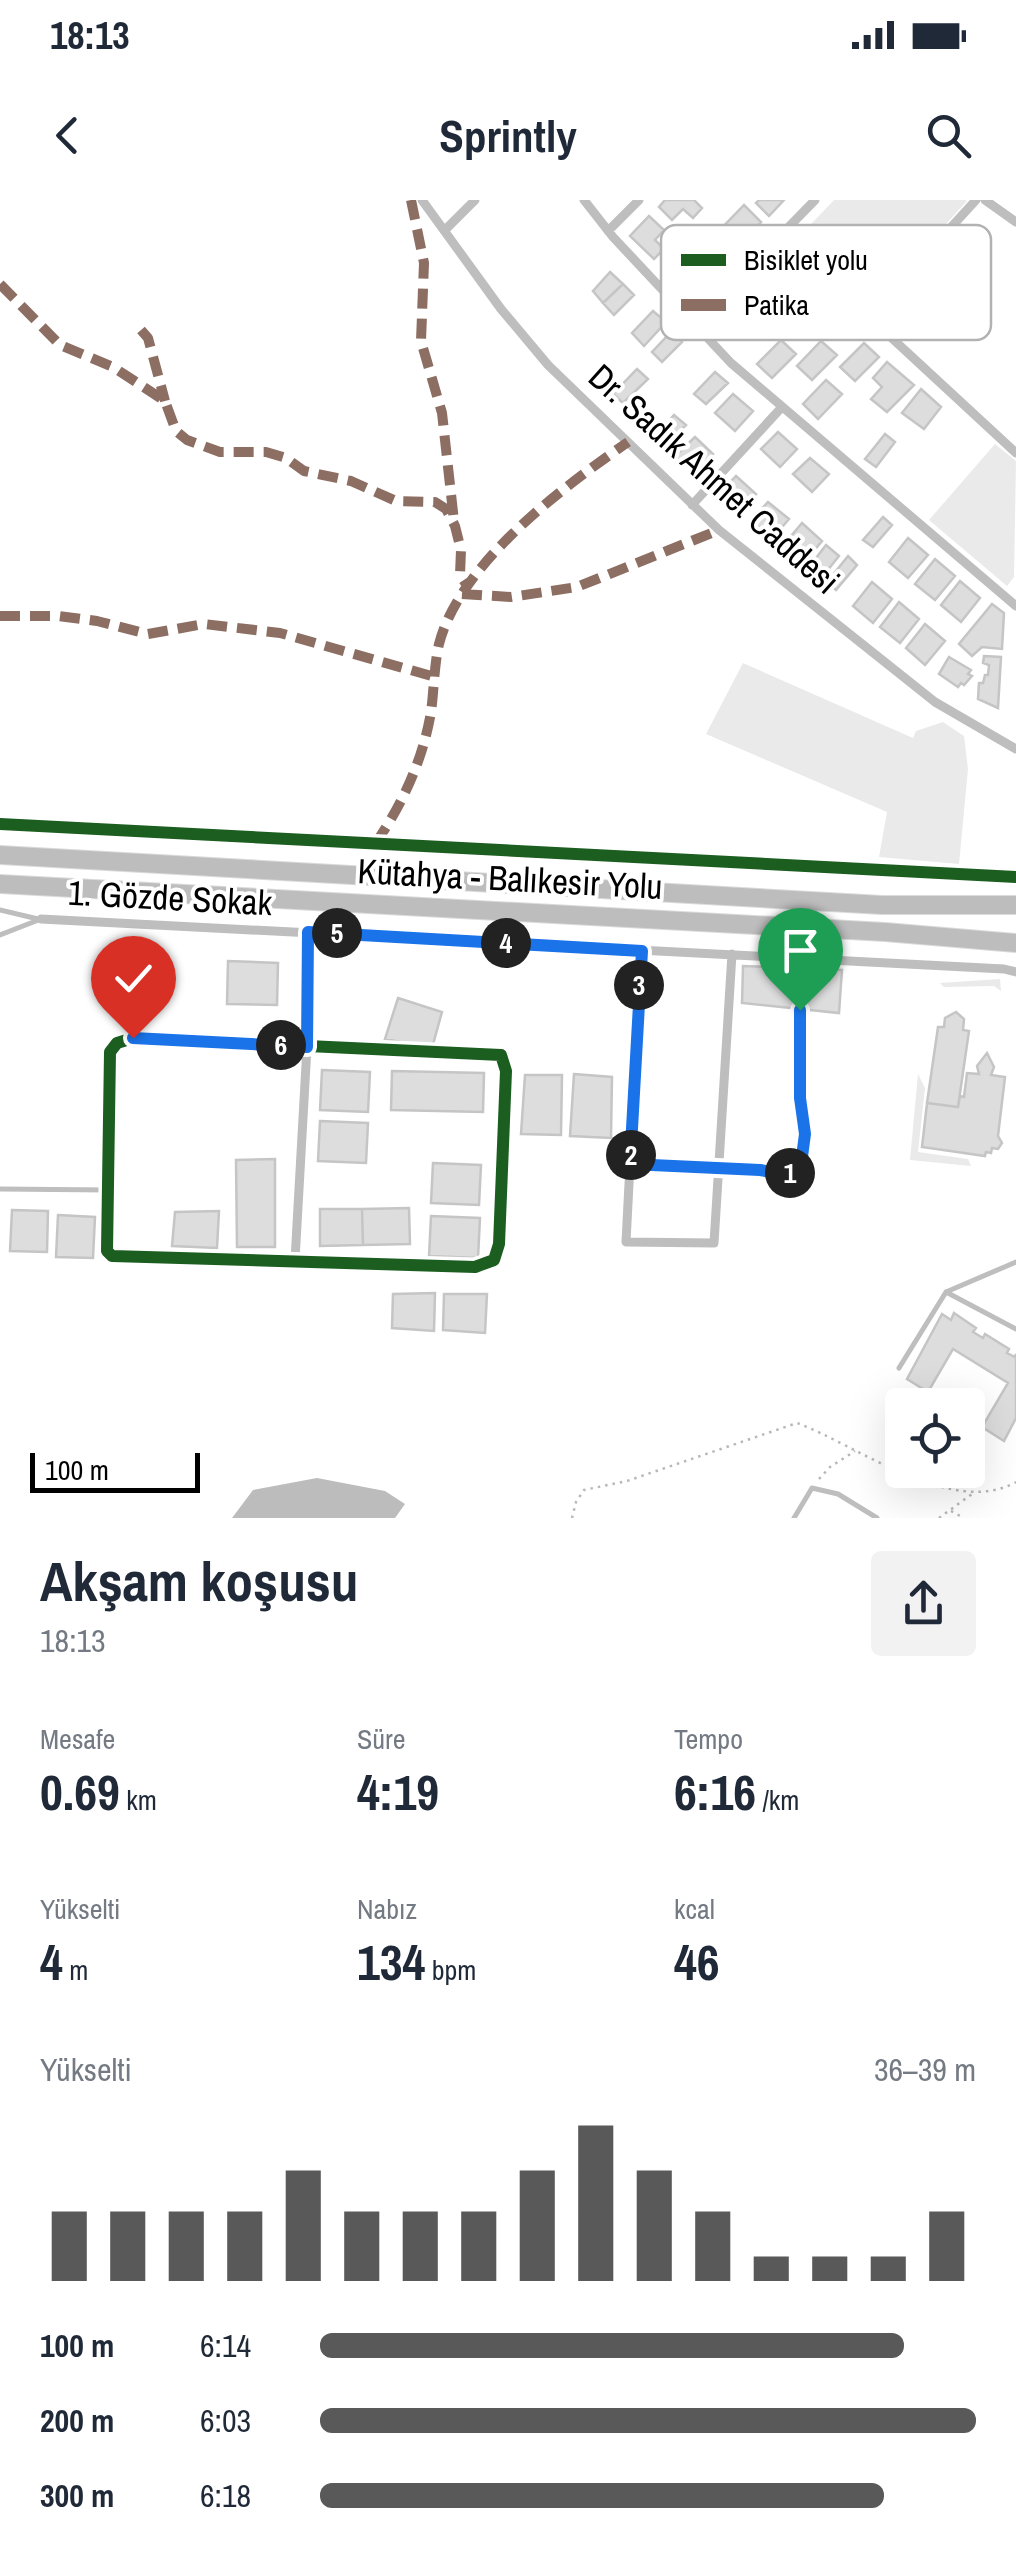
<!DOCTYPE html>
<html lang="tr">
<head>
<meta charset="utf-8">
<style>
	:root { --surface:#fff; --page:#f2f2f3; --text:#1f2937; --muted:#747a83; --accent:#595959 }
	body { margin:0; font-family:"Archivo Narrow",sans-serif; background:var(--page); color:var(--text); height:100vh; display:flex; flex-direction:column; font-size:38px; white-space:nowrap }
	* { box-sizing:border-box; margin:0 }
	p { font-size:32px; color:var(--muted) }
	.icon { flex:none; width:55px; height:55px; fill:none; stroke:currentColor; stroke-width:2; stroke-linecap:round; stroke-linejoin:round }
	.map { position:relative; height:1318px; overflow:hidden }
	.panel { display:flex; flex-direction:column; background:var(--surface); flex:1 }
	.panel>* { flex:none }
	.fabs { position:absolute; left:885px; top:1188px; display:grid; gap:20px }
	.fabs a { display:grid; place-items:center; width:100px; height:100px; border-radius:10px; background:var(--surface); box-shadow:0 10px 40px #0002; font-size:50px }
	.scale { position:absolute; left:30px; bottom:25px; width:170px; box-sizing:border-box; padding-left:10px; border:5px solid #000; border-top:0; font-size:28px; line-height:35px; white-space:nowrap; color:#000; -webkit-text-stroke:8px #fff; paint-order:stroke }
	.pin { position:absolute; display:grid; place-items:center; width:85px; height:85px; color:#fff; margin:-102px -42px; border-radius:50% 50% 50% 0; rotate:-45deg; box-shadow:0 0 10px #0007 }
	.pin .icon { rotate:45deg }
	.km { position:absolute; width:50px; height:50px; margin:-25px; border-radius:50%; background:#222; color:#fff; font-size:28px; line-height:50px; text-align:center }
	.round { display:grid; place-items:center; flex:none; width:105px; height:105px; border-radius:10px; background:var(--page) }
	.headline { display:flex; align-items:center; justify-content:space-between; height:170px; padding:0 40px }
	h1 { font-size:55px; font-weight:700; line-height:75px }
	.stats { display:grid; grid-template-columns:repeat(3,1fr); gap:15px; height:170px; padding:10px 40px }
	.stats div { display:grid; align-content:center }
	.stats b { font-size:50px; font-weight:700 }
	.stats small { font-size:28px; font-weight:400 }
	.stats p { font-size:28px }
	.chart { height:280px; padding:20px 40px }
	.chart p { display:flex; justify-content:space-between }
	.chart svg { width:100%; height:180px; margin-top:10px; stroke:var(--accent); stroke-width:6 }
	ul { padding:0 40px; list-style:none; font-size:32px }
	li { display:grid; grid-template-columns:160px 120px 1fr; align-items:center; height:75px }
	li i { height:25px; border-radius:12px; background:var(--accent) }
	.status { display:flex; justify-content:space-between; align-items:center; height:70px; padding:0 50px; background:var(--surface); direction:ltr }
	.status svg { height:28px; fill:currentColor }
	header { display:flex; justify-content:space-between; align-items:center; height:130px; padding:0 40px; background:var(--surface); font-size:45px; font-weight:700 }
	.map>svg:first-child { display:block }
	.green { fill:#eaeaea }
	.water { fill:#bcbcbc }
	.building { fill:#ddd; stroke:#c5c5c5; stroke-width:2.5 }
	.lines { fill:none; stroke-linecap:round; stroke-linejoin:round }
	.highway-casing { stroke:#dbdbdb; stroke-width:20 }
	.path { stroke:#b8b8b8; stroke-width:2.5; stroke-dasharray:2.5 5; stroke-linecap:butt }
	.lane { stroke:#bebebe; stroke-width:5 }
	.street { stroke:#bebebe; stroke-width:9 }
	.highway { stroke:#bdbdbd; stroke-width:18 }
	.quiet { stroke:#8d6e63; stroke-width:10; stroke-dasharray:20 10; stroke-linecap:butt }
	.cycleway-casing { stroke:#fff; stroke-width:19 }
	.cycleway { stroke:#1b5e20; stroke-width:12 }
	.route-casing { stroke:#fff; stroke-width:20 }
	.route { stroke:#1a73e8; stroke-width:12 }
	.labels { text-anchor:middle; stroke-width:8; stroke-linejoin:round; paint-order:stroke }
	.street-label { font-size:35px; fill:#000; stroke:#fff }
	.key { fill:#fff; stroke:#b2b2b2; stroke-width:2.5 }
	.key-label { font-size:28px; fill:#000 }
</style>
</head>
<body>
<div class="status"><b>18:13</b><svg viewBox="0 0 49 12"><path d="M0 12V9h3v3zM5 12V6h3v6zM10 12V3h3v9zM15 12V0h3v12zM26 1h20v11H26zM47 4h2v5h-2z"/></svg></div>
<header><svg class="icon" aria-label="back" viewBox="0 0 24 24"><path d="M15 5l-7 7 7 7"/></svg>Sprintly<svg class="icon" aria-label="search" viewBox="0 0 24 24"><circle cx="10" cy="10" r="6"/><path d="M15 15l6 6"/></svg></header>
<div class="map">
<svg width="1016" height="1318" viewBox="0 0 1016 1318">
	<rect width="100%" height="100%" fill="#fff"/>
	<path class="green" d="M834 0H965L967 1 869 108 794 42Z
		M995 244 1016 261 1014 377 1007 386 929 320Z
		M743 463 913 538 916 531 943 522 964 536 968 569 959 664 879 657 887 612 706 534Z
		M1000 779 1001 791 994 786 944 787 940 783Z
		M918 874 925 888 918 952 968 959 971 966 910 960Z"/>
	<path class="water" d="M317 1278 385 1291 405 1304 395 1318H232L253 1290Z"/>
	<path class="building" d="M665 0H694L702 8 693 18 683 9 672 20 659 7Z
		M759 0H784L769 16 756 3Z
		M744 5 761 22 733 53 714 36Z
		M649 16 664 30 655 40 664 49 654 59 630 36Z
		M610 72 623 84 603 103 593 91Z
		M623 84 634 95 614 115 603 103Z
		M653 111 666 122 644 146 632 133Z
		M671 132 682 142 662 162 652 152Z
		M781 140 796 154 772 178 757 164Z
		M821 141 837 155 812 180 797 166Z
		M864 143 879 157 855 181 840 167Z
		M887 162 914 185 887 212 871 199 882 187 873 178Z
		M637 169 648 179 623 203 613 194Z
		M715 172 728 183 706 204 694 194Z
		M826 180 842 194 818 219 803 204Z
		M921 189 941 207 924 229 902 213Z
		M733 194 753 211 735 231 715 213Z
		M674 215 686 225 664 247 654 237Z
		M778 232 797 249 780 267 761 249Z
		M885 234 895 242 876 267 865 259Z
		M695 237 713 254 694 273 675 256Z
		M810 258 829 274 812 292 793 274Z
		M736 276 756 294 740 313 718 295Z
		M768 302 789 319 772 339 751 321Z
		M883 317 892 325 873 347 863 340Z
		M802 323 822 341 801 366 780 349Z
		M908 338 928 355 908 378 889 362Z
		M826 345 839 356 819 381 806 371Z
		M848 356 857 365 836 390 827 382Z
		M935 359 955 376 935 400 915 384Z
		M960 381 980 398 961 422 941 405Z
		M872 382 892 399 873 423 853 406Z
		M899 402 919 419 900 443 880 427Z
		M992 404 1004 413 1002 449 982 447 972 456 959 444Z
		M925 424 945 441 925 465 906 448Z
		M984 456 1001 457 998 508 978 499 979 483H983L985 475H988L989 465 983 463Z
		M949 457 971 470 968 474 972 476 964 485 961 483 958 487 939 474Z
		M228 761 278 763 277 805 227 804Z
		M743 766 842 770 839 813 742 803Z
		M398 798 442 812 432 848 385 839Z
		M956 812 964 819 963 830 969 831 958 907 927 903 938 827H944L945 818Z
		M987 853 994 867 991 875 1005 877 998 936 1002 943 998 949 992 948 991 953 986 952 985 956 922 947 927 903 958 907 960 896 964 897 967 873 979 874 977 866Z
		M322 870 370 872 368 912 320 910Z
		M392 871 484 873 483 912 391 910Z
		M574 874 612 877 611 938 570 936Z
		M525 875H562L561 935 521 934Z
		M320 921 368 923 366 963 318 961Z
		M275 959V1047H237L236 960Z
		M433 963 481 965 479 1005 431 1003Z
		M409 1008 410 1044 363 1045 362 1009Z
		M320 1009H362L363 1045 320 1046Z
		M12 1010 48 1011 47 1052 10 1051Z
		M219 1011 217 1048 172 1046 175 1012Z
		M58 1015 95 1017 93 1058 56 1057Z
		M431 1016 480 1018 478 1058 429 1056Z
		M435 1093 434 1131 392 1128 393 1094Z
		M444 1094H487L485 1133 443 1130Z
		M954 1113 976 1128 973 1132 983 1138 985 1134 1009 1149 1007 1153 1015 1157 1016 1154V1218L1004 1241 982 1227 1008 1183 953 1149 928 1192 907 1179 942 1114 951 1120Z"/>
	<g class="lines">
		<g class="highway-casing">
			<path id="highway" d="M0 655 882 705H1016
				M0 684 885 732 1016 743"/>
		</g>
		<path class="path" d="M819 1279 830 1267 855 1251
			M951 1311 964 1318
			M572 1318 576 1302 584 1290 627 1281 797 1223C857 1245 952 1318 1016 1282
			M939 1318 972 1294"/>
		<path class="lane" d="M0 710 38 719
			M0 735 41 719
			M0 989 108 990
			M1016 1062 946 1092 1016 1129
			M899 1168 946 1092
			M794 1318 812 1288 838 1294 877 1318"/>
		<path class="street" d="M422 0 501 109 548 165 719 330 935 502 1016 549
			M584 0 613 37 731 163 1016 406
			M985 0 1016 22
			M445 30 475 0
			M608 31 639 0
			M776 42 869 117 1016 253
			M869 117 976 0
			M694 124 815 0
			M692 305 782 207
			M0 624 1016 677
			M41 719 1004 769 1016 772
			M641 751 626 1042 714 1043 732 754
			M133 838 501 855 506 871 499 1044 494 1060 475 1067 112 1056 107 1051 110 852 117 843Z
			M630 964 760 969 788 975 801 964 805 933 800 897V810
			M295 1060 307 847 308 732"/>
		<use href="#highway" class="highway"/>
		<path class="quiet" d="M411 0 424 63 421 141 442 213 454 321
			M0 84 60 145 113 167 165 201 176 231 187 240 220 252H266L286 258 304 271 351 281 396 301 435 302 446 309 455 326 461 350 460 375 466 384
			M141 130 148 138 165 201
			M462 394 511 397 577 387 719 330
			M0 416H58L97 421 148 434 204 424 280 433 435 477
			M375 644C402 605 423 560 431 512 434 490 434 466 439 444 460 363 562 288 628 242"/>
		<g class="cycleway-casing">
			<path id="cycleway" d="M0 624 1016 677
				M133 838 501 855 506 871 499 1044 494 1060 475 1067 112 1056 107 1051 110 852 117 843Z"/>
		</g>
		<use href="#cycleway" class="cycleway"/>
	</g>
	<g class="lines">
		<g class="route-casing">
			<path id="route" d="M133 838 307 847 308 732 642 751 630 964 760 970 788 975 801 964 805 934 800 898V810"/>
		</g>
		<use href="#route" class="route"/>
	</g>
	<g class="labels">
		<g class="street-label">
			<text transform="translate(714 279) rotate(42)" y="12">Dr. Sadık Ahmet Caddesi</text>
			<text transform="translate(510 679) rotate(3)" y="12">Kütahya - Balıkesir Yolu</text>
			<text transform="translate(170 698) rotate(3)" y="12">1. Gözde Sokak</text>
		</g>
	</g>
	<rect x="661" y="25" width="330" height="115" rx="15" class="key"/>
	<rect x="681" y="54" width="45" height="12" fill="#1b5e20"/>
	<rect x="681" y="99" width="45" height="12" fill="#8d6e63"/>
	<g class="key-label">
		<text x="744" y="70">Bisiklet yolu</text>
		<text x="744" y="115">Patika</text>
	</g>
</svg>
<div class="fabs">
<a><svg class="icon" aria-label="locate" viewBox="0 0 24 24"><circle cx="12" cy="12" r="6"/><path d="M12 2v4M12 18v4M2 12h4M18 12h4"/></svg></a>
</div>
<div class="scale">100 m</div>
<div class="pin" style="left:800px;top:810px;background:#1e9e55"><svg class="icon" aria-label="arrive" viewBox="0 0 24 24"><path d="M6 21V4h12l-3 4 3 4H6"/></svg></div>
<div class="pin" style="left:133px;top:838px;background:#d93025"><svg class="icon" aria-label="check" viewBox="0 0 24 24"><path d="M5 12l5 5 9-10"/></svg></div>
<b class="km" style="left:790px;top:973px">1</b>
<b class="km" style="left:631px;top:955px">2</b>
<b class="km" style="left:639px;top:785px">3</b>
<b class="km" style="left:506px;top:743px">4</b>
<b class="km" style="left:337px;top:733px">5</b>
<b class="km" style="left:281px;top:845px">6</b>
</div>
<section class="panel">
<div class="headline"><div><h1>Akşam koşusu</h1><p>18:13</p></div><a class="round"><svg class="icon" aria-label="share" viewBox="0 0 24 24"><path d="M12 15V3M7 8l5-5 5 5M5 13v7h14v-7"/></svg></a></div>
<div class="stats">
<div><p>Mesafe</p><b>0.69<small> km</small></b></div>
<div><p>Süre</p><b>4:19</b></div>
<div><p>Tempo</p><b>6:16<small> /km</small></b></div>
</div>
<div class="stats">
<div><p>Yükselti</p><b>4<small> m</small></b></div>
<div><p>Nabız</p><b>134<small> bpm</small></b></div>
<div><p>kcal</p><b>46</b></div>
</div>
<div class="chart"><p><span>Yükselti</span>36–39 m</p>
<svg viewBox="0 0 160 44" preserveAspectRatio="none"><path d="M5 44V27M15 44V27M25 44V27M35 44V27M45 44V17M55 44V27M65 44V27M75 44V27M85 44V17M95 44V6M105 44V17M115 44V27M125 44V38M135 44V38M145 44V38M155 44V27"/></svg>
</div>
<ul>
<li><b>100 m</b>6:14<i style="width:89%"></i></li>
<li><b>200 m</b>6:03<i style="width:100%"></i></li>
<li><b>300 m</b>6:18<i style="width:86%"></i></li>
</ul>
</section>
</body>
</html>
